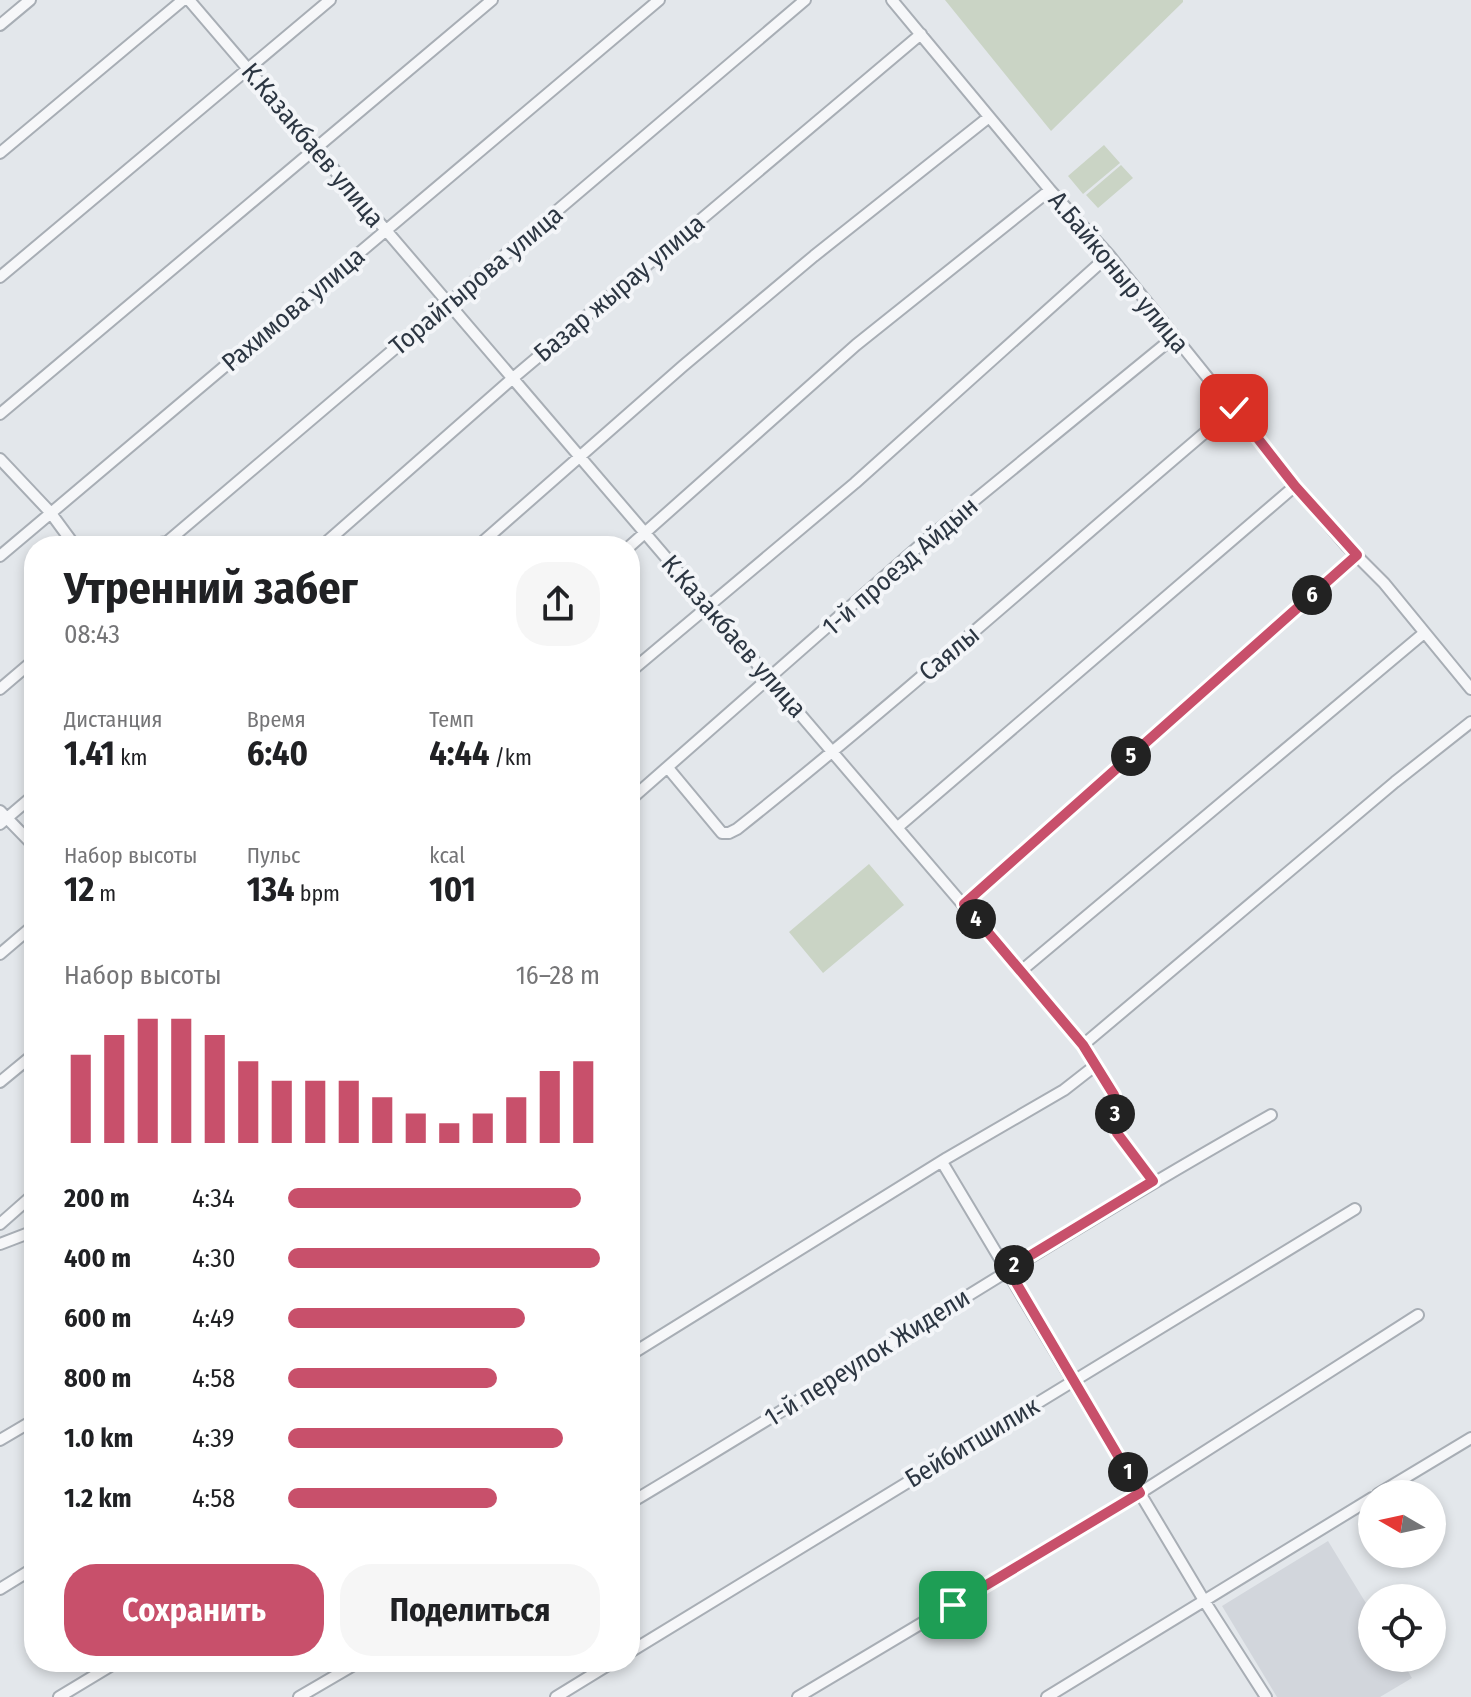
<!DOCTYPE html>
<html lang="ru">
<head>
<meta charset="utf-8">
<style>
	:root { --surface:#fff; --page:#f6f6f6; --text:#202124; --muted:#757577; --accent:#c8506b }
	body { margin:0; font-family:"Fira Sans Condensed",sans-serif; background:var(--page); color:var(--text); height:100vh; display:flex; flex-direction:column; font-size:30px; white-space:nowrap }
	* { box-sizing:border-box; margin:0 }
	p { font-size:26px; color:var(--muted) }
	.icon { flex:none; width:44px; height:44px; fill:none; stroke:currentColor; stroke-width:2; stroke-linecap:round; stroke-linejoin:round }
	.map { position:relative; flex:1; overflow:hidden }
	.side { position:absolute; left:24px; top:536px; width:616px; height:1136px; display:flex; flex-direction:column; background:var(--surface); border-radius:32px; box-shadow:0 4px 12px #0003 }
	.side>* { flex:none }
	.needle { width:52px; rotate:279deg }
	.controls { position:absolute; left:1358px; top:1480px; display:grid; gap:16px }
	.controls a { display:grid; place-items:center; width:88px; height:88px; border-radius:50%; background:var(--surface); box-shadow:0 4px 12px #0003; font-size:40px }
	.pin { position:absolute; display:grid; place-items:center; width:68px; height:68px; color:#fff; margin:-34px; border-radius:16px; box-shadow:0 4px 12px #0006 }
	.km { position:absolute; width:40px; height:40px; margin:-20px; border-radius:50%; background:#222; color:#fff; font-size:22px; line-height:40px; text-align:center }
	.round { display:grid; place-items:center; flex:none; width:84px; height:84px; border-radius:32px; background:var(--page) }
	.summary { display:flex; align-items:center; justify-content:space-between; height:136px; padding:0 40px }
	h1 { font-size:44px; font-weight:700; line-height:60px }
	.figures { display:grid; grid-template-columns:repeat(3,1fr); gap:12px; height:136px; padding:8px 40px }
	.figures div { display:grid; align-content:center }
	.figures b { font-size:34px; font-weight:700 }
	.figures small { font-size:22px; font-weight:400 }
	.figures p { font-size:22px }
	.chart { height:224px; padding:16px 40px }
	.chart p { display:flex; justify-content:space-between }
	.chart svg { width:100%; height:144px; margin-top:8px; stroke:var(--accent); stroke-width:6 }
	.primary-button { display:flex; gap:16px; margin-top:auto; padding:16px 40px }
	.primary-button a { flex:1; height:92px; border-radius:32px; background:var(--accent); color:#fff; font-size:32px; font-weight:700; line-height:92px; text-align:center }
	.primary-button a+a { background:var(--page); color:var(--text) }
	ul { padding:0 40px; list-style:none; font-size:26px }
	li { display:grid; grid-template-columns:128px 96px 1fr; align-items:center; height:60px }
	li i { height:20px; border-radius:10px; background:var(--accent) }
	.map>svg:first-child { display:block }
	.built { fill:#d2d6dc }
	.green { fill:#cad4c5 }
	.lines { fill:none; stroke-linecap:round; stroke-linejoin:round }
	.street-casing { stroke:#a8aeb5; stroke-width:14 }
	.street { stroke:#f6f7f9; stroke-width:10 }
	.route-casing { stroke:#fff; stroke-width:16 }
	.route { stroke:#c8506b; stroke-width:10 }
	.labels { text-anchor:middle; stroke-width:8; stroke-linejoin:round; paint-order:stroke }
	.street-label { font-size:26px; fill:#2c3642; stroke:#f3f5f8 }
</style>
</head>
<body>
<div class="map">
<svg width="1471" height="1697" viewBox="0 0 1471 1697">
	<rect width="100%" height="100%" fill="#e3e7eb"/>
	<path class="built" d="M1328 1541 1372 1613V1658H1400L1412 1678 1380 1697H1277L1222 1606Z"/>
	<path class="green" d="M945 0H1183V2L1051 131Z
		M1104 145 1120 163 1083 194 1068 176Z
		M1121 165 1133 178 1098 208 1086 195Z
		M869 864 904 905 823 973 789 932Z"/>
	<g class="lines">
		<g class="street-casing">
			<path id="street" d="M189 0 1083 1045 1114 1095 1117 1133 1153 1181
				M892 0 1050 190 1109 255 1295 486 1346 545 1384 583 1471 689
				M0 25 30 0
				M0 153 183 0
				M0 277 330 0
				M0 414 492 0
				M0 459 50 512 75 546
				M141 546 167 542 805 0
				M322 546 513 378 921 34
				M478 546 683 366 814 256 989 117
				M630 546 856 345 1050 190
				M0 556 659 0
				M630 672 855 483 1109 255
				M0 689 34 660
				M668 768 722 833H729L737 829C907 694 1068 548 1234 408
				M630 800 926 540 1174 337
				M0 811 34 846
				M0 824 34 795
				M898 827 1295 486
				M964 904 1357 555
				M0 954 34 925
				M1021 971 1424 633
				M1083 1045 1395 782 1471 722
				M0 1082 34 1054
				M942 1162 1205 1602 1266 1697
				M0 1224 34 1194
				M0 1244 34 1231
				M630 1355 947 1158 1064 1090 1096 1065
				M0 1440 34 1420
				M1378 1494 1471 1438
				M630 1503C845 1375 1053 1238 1271 1115
				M0 1589 34 1568
				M630 1652 1355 1209
				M59 1697 117 1662
				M299 1697 359 1662
				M556 1697 613 1662
				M798 1697 1140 1493 1418 1315
				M1047 1697 1372 1498"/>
		</g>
		<use href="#street" class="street"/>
	</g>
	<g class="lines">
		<g class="route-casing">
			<path id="route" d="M953 1605 1140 1493 1008 1269 1153 1181 1117 1133 1114 1095 1083 1045 964 904 1357 555 1295 486 1234 408"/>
		</g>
		<use href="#route" class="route"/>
	</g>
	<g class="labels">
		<g class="street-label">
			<text transform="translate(313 145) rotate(50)" y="9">К.Казакбаев улица</text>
			<text transform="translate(1119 272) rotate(50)" y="9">А.Байконыр улица</text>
			<text transform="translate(476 280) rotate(-40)" y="9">Торайгырова улица</text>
			<text transform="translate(619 288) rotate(-40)" y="9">Базар жырау улица</text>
			<text transform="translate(293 309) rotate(-40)" y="9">Рахимова улица</text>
			<text transform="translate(900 566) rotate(-41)" y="9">1-й проезд Айдын</text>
			<text transform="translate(734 636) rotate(49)" y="9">К.Казакбаев улица</text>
			<text transform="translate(949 653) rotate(-40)" y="9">Саялы</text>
			<text transform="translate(867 1357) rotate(-32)" y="9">1-й переулок Жидели</text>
			<text transform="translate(972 1442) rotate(-31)" y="9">Бейбитшилик</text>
		</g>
	</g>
</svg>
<div class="controls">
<a><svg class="needle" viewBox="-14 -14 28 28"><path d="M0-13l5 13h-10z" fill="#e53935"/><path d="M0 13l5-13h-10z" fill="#757577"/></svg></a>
<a><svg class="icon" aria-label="locate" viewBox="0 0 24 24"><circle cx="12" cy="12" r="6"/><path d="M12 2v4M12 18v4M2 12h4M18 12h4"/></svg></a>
</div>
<div class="pin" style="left:953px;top:1605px;background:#1e9e55"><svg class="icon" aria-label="arrive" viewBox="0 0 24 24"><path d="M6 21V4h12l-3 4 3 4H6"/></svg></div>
<div class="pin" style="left:1234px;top:408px;background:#d93025"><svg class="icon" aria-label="check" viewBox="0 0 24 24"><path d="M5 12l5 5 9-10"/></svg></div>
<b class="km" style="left:1128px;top:1472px">1</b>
<b class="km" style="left:1014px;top:1265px">2</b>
<b class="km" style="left:1115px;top:1114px">3</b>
<b class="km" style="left:976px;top:919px">4</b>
<b class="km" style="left:1131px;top:756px">5</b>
<b class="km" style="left:1312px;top:595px">6</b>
<section class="side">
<div class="summary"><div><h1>Утренний забег</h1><p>08:43</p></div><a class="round"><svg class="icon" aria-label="share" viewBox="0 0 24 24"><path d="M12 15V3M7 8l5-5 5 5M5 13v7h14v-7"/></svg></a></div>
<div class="figures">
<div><p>Дистанция</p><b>1.41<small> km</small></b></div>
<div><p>Время</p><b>6:40</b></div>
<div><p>Темп</p><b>4:44<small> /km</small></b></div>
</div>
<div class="figures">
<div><p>Набор высоты</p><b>12<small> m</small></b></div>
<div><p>Пульс</p><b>134<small> bpm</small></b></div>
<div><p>kcal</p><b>101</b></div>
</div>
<div class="chart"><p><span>Набор высоты</span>16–28 m</p>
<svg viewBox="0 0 160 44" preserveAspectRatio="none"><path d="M5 44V17M15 44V11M25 44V6M35 44V6M45 44V11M55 44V19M65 44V25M75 44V25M85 44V25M95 44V30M105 44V35M115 44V38M125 44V35M135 44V30M145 44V22M155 44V19"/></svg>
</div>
<ul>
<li><b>200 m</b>4:34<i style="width:94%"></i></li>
<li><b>400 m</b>4:30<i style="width:100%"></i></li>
<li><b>600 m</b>4:49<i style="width:76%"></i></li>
<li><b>800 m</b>4:58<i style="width:67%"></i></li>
<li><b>1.0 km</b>4:39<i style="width:88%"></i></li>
<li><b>1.2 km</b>4:58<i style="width:67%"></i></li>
</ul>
<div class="primary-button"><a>Сохранить</a><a>Поделиться</a></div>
</section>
</div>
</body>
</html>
